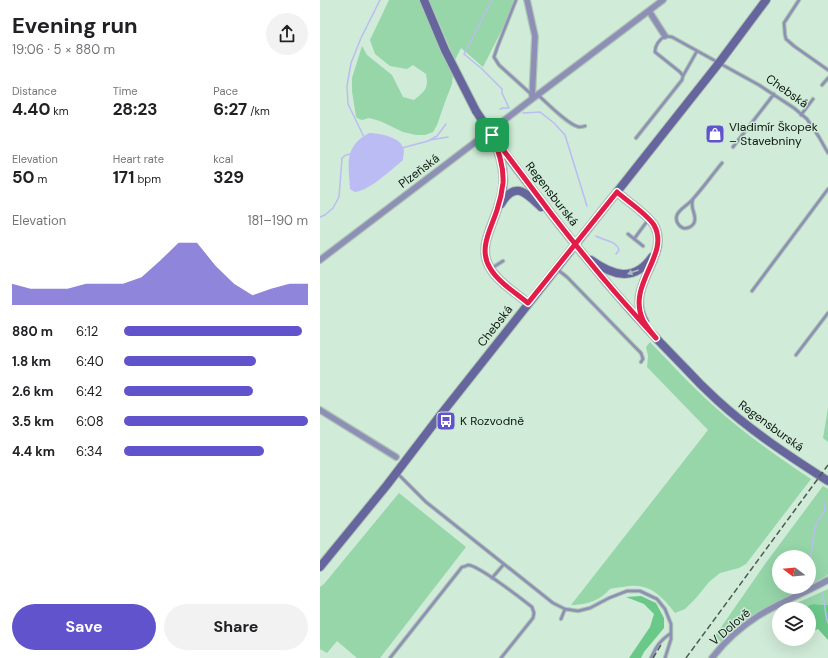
<!DOCTYPE html>
<html lang="en">
<head>
<meta charset="utf-8">
<style>
	:root { --surface:#fff; --page:#f2f2f2; --text:#202124; --muted:#757577; --accent:#6153cc }
	body { margin:0; font-family:"DM Sans",sans-serif; background:var(--page); color:var(--text); height:100vh; display:flex; flex-direction:column; font-size:15px; white-space:nowrap }
	* { box-sizing:border-box; margin:0 }
	p { font-size:13px; color:var(--muted) }
	.icon { flex:none; width:22px; height:22px; fill:none; stroke:currentColor; stroke-width:2; stroke-linecap:round; stroke-linejoin:round }
	.map { position:relative; flex:1; overflow:hidden }
	.panel { display:flex; flex-direction:column; background:var(--surface); width:320px }
	.panel>* { flex:none }
	.needle { width:26px; rotate:286deg }
	.controls { position:absolute; left:452px; top:550px; display:grid; gap:8px }
	.controls a { display:grid; place-items:center; width:44px; height:44px; border-radius:50%; background:var(--surface); box-shadow:0 4px 16px #0002; font-size:20px }
	.pin { position:absolute; display:grid; place-items:center; width:34px; height:34px; color:#fff; margin:-17px; border-radius:8px; box-shadow:0 2px 6px #0006 }
	.round { display:grid; place-items:center; flex:none; width:42px; height:42px; border-radius:21px; background:var(--page) }
	.overview { display:flex; align-items:center; justify-content:space-between; height:68px; padding:0 12px }
	h1 { font-size:22px; font-weight:700; line-height:30px }
	.figures { display:grid; grid-template-columns:repeat(3,1fr); gap:6px; height:68px; padding:4px 12px }
	.figures div { display:grid; align-content:center }
	.figures b { font-size:17px; font-weight:700 }
	.figures small { font-size:11px; font-weight:400 }
	.figures p { font-size:11px }
	.chart { height:112px; padding:8px 12px }
	.chart p { display:flex; justify-content:space-between }
	.chart svg { width:100%; height:72px; margin-top:4px; fill:var(--accent); opacity:.7 }
	.button { display:flex; gap:8px; margin-top:auto; padding:8px 12px }
	.button a { flex:1; height:46px; border-radius:24px; background:var(--accent); color:#fff; font-size:16px; font-weight:700; line-height:46px; text-align:center }
	.button a+a { background:var(--page); color:var(--text) }
	ul { padding:0 12px; list-style:none; font-size:13px }
	li { display:grid; grid-template-columns:64px 48px 1fr; align-items:center; height:30px }
	li i { height:10px; border-radius:5px; background:var(--accent) }
	main { display:flex; flex:1; min-height:0 }
	.map>svg:first-child { display:block }
	.green { fill:#96d6a9 }
	.forest { fill:#6ac889 }
	.water { fill:#bbbcf3 }
	.lines { fill:none; stroke-linecap:round; stroke-linejoin:round }
	.stream { stroke:#bbbcf3; stroke-width:1.5 }
	.lane-casing { stroke:#adc5b3; stroke-width:4.5 }
	.street-casing { stroke:#adc5b3; stroke-width:8 }
	.secondary-casing { stroke:#adc5b3; stroke-width:10 }
	.lane { stroke:#8e8fb6; stroke-width:2.5 }
	.street { stroke:#8e8fb6; stroke-width:5.5 }
	.secondary { stroke:#66659e; stroke-width:8 }
	.rail { stroke:#4c5b50; stroke-width:1.5; stroke-dasharray:6 3; stroke-linecap:butt }
	.secondary-bridge-casing { stroke:#adc5b3; stroke-width:10; stroke-linecap:butt }
	.secondary-bridge { stroke:#66659e; stroke-width:8 }
	.oneway { fill:#abbcc3 }
	.route-casing { stroke:#fff; stroke-width:8 }
	.route { stroke:#e11d48; stroke-width:5 }
	.labels { text-anchor:middle; stroke-width:3; stroke-linejoin:round; paint-order:stroke }
	.street-label { font-size:12px; fill:#0c160f; stroke:#d0ebd7 }
	.poi-label { font-size:12px; fill:#0c160f; stroke:#d0ebd7; text-anchor:start }
</style>
</head>
<body>
<main>
<section class="panel">
<div class="overview"><div><h1>Evening run</h1><p>19:06 · 5 × 880 m</p></div><a class="round"><svg class="icon" aria-label="share" viewBox="0 0 24 24"><path d="M12 15V3M7 8l5-5 5 5M5 13v7h14v-7"/></svg></a></div>
<div class="figures">
<div><p>Distance</p><b>4.40<small> km</small></b></div>
<div><p>Time</p><b>28:23</b></div>
<div><p>Pace</p><b>6:27<small> /km</small></b></div>
</div>
<div class="figures">
<div><p>Elevation</p><b>50<small> m</small></b></div>
<div><p>Heart rate</p><b>171<small> bpm</small></b></div>
<div><p>kcal</p><b>329</b></div>
</div>
<div class="chart"><p><span>Elevation</span>181–190 m</p>
<svg viewBox="0 0 160 44" preserveAspectRatio="none"><path d="M0 44V31L10 34L20 34L30 34L40 31L50 31L60 31L70 27L80 17L90 6L100 6L110 20L120 31L130 38L140 34L150 31L160 31V44z"/></svg>
</div>
<ul>
<li><b>880 m</b>6:12<i style="width:97%"></i></li>
<li><b>1.8 km</b>6:40<i style="width:72%"></i></li>
<li><b>2.6 km</b>6:42<i style="width:70%"></i></li>
<li><b>3.5 km</b>6:08<i style="width:100%"></i></li>
<li><b>4.4 km</b>6:34<i style="width:76%"></i></li>
</ul>
<div class="button"><a>Save</a><a>Share</a></div>
</section>
<div class="map">
<svg width="508" height="658" viewBox="0 0 508 658">
	<rect width="100%" height="100%" fill="#d0ebd7"/>
	<path class="green" d="M69 0H100L116 39 133 73 132 84 125 102 117 125 113 132 105 135H96L83 132 60 121 49 118 42 120 39 119 36 117 32 91V78L42 46 47 55 72 75 83 97 94 100C105 91 109 88 106 74L93 65 87 69 70 66 55 54 50 40Z
		M109 0H197L163 67 141 48 135 60Z
		M330 342C354 367 378 393 404 415 432 439 461 459 491 479L426 564 419 568 400 573 389 582 376 598 365 609 355 613C340 594 328 582 303 587 299 587 294 588 290 589 287 592 284 595 281 597 272 603 261 605 251 605L388 430 327 367 328 356 326 347Z
		M508 408V442L503 438Z
		M503 486 508 489V575L489 586V557H459V587H486L437 612 413 629 401 642 395 636 445 564Z
		M79 493 146 547 60 658H37L17 641 7 653 0 649V587L4 584Z
		M508 589V605L493 604 478 609H466V608Z"/>
	<path class="forest" d="M321 596 336 603 344 618V628L324 652 321 658H309L330 627 334 614 324 604 306 597Z
		M493 604 508 605V640L498 629 489 633V609H478Z"/>
	<path class="water" d="M49 133C59 133 79 137 83 147 85 151 83 156 83 160 71 170 50 190 35 192L30 189C29 164 23 147 49 133Z"/>
	<g class="lines">
		<path class="stream" d="M172 0 144 54 162 69 182 89V93L189 108H183L180 109
			M203 113 220 112 234 123 245 135 267 206
			M44 137 28 104 27 86 31 63 41 38 60 0
			M110 140 128 137
			M82 148 108 141 117 136 126 124
			M0 217 5 215 13 208 19 197 22 158 26 155 31 154
			M276 236C284 241 296 240 299 250L296 254
			M496 581C494 576 492 571 491 566 490 558 493 536 495 528 497 519 508 512 504 503
			M502 593C506 602 504 613 508 623"/>
		<g class="lane-casing">
			<path id="lane" d="M196 0 177 48 174 57 179 65 211 94
				M479 0 464 23 465 35 466 39 474 46 508 70
				M363 76 377 51
				M502 85 508 78
				M218 95C227 103 248 125 259 127 261 127 263 127 265 126
				M481 115 493 99
				M316 138 362 80 363 76 360 72 335 52C335 45 339 40 345 36L352 37 439 85 474 108 487 119 499 137 508 153
				M413 147 454 94
				M373 199C369 209 378 215 374 223 372 227 367 229 363 228 358 226 355 220 357 215 359 209 368 205 372 200 383 188 392 175 402 163
				M308 234 323 246
				M314 239 328 220
				M172 268 183 261
				M238 270 247 277 315 347 321 353 323 359 321 362
				M432 291 508 189
				M476 355 508 313
				M78 474 106 502 233 603 245 609 258 611 270 608 289 598 307 591H320L337 599 345 609 351 624V639L346 655 345 658
				M172 578 184 564
				M241 619 245 609
				M70 658 142 567C144 567 146 566 148 565 158 565 202 599 212 607L214 613 213 618 181 658
				M331 658C337 645 340 641 351 633"/>
		</g>
		<g class="street-casing">
			<path id="street" d="M329 11 345 36
				M212 99 343 0
				M0 260 212 99 215 36 207 0
				M0 410 76 457
				M392 658C405 641 421 627 438 616 460 602 485 593 508 580"/>
		</g>
		<g class="secondary-casing">
			<path id="secondary" d="M104 0 125 50 156 111
				M172 135C179 151 185 168 183 186 182 194 180 202 177 210 171 229 158 249 170 268 178 282 196 293 208 303
				M178 144 239 224
				M297 192C307 201 327 214 334 225 352 256 303 286 325 322
				M181 204C195 180 206 193 221 207
				M263 254C295 294 329 332 365 368 375 379 386 390 397 400 431 431 469 456 508 481
				M271 260C292 275 314 283 332 257
				M0 567 67 485 122 413 399 63 446 0"/>
		</g>
		<use href="#lane" class="lane"/>
		<use href="#street" class="street"/>
		<use href="#secondary" class="secondary"/>
		<path class="rail" d="M333 658 341 645
			M366 658 508 465"/>
		<g class="secondary-bridge-casing">
			<path id="secondary-bridge" d="M156 111 172 135
				M239 224 263 254"/>
		</g>
		<use href="#secondary-bridge" class="secondary-bridge"/>
	</g>
	<defs><path id="oneway-solid" d="M-6-.8H1V-3.2L6.5 0L1 3.2V.8H-6Z"/></defs>
	<use class="oneway" href="#oneway-solid" transform="translate(313 272) rotate(160)"/>
	<g class="lines">
		<g class="route-casing">
			<path id="route" d="M172 135C178 150 184 166 183 183 182 192 180 201 177 210 171 229 158 249 170 268 178 282 196 293 208 303 238 266 267 229 297 192 307 201 327 214 334 225 351 255 306 284 323 320 326 326 331 332 336 338 320 320 303 302 288 284 269 262 251 239 233 216L172 135"/>
		</g>
		<use href="#route" class="route"/>
	</g>
	<defs>
		<g id="shop-square" transform="scale(1)"><rect x="-9" y="-9" width="18" height="18" rx="4" fill="#6153cc" stroke="#d0ebd7"/><path d="M-5-2.5h2.3a2.7 3.5 0 0 1 5.4 0H5L5.5 6h-11ZM-1.5-2.5h3a1.5 2.3 0 0 0-3 0Z" fill="#fff"/></g>
		<g id="bus-square" transform="scale(1)"><rect x="-9" y="-9" width="18" height="18" rx="4" fill="#6153cc" stroke="#d0ebd7"/><path d="M-5-6H5V4H4V6H2V4H-2V6H-4V4H-5ZM-3.5-4V0h7V-4ZM-3.5 1.2v1.5H-2V1.2ZM2 1.2v1.5H3.5V1.2Z" fill="#fff"/></g>
	</defs>
	<g fill-rule="evenodd">
		<use href="#shop-square" x="395" y="134"/>
		<use href="#bus-square" x="126" y="421"/>
	</g>
	<g class="labels">
		<g class="street-label">
			<text transform="translate(467 91) rotate(35)" y="4">Chebská</text>
			<text transform="translate(99 171) rotate(-37)" y="4">Plzeňská</text>
			<text transform="translate(232 194) rotate(52)" y="4">Regensburská</text>
			<text transform="translate(175 326) rotate(-52)" y="4">Chebská</text>
			<text transform="translate(451 426) rotate(36)" y="4">Regensburská</text>
			<text transform="translate(410 627) rotate(-41)" y="4">V Dolově</text>
		</g>
		<g class="poi-label">
			<text x="409" y="131">Vladimír Škopek<tspan x="409" dy="14">– Stavebniny</tspan></text>
			<text x="140" y="425">K Rozvodně</text>
		</g>
	</g>
</svg>
<div class="controls">
<a><svg class="needle" viewBox="-14 -14 28 28"><path d="M0-13l5 13h-10z" fill="#e53935"/><path d="M0 13l5-13h-10z" fill="#757577"/></svg></a>
<a><svg class="icon" aria-label="layers" viewBox="0 0 24 24"><path d="M12 4l9 5-9 5-9-5zM3 14l9 5 9-5"/></svg></a>
</div>
<div class="pin" style="left:172px;top:135px;background:#1e9e55"><svg class="icon" aria-label="arrive" viewBox="0 0 24 24"><path d="M6 21V4h12l-3 4 3 4H6"/></svg></div>
</div>
</main>
</body>
</html>
